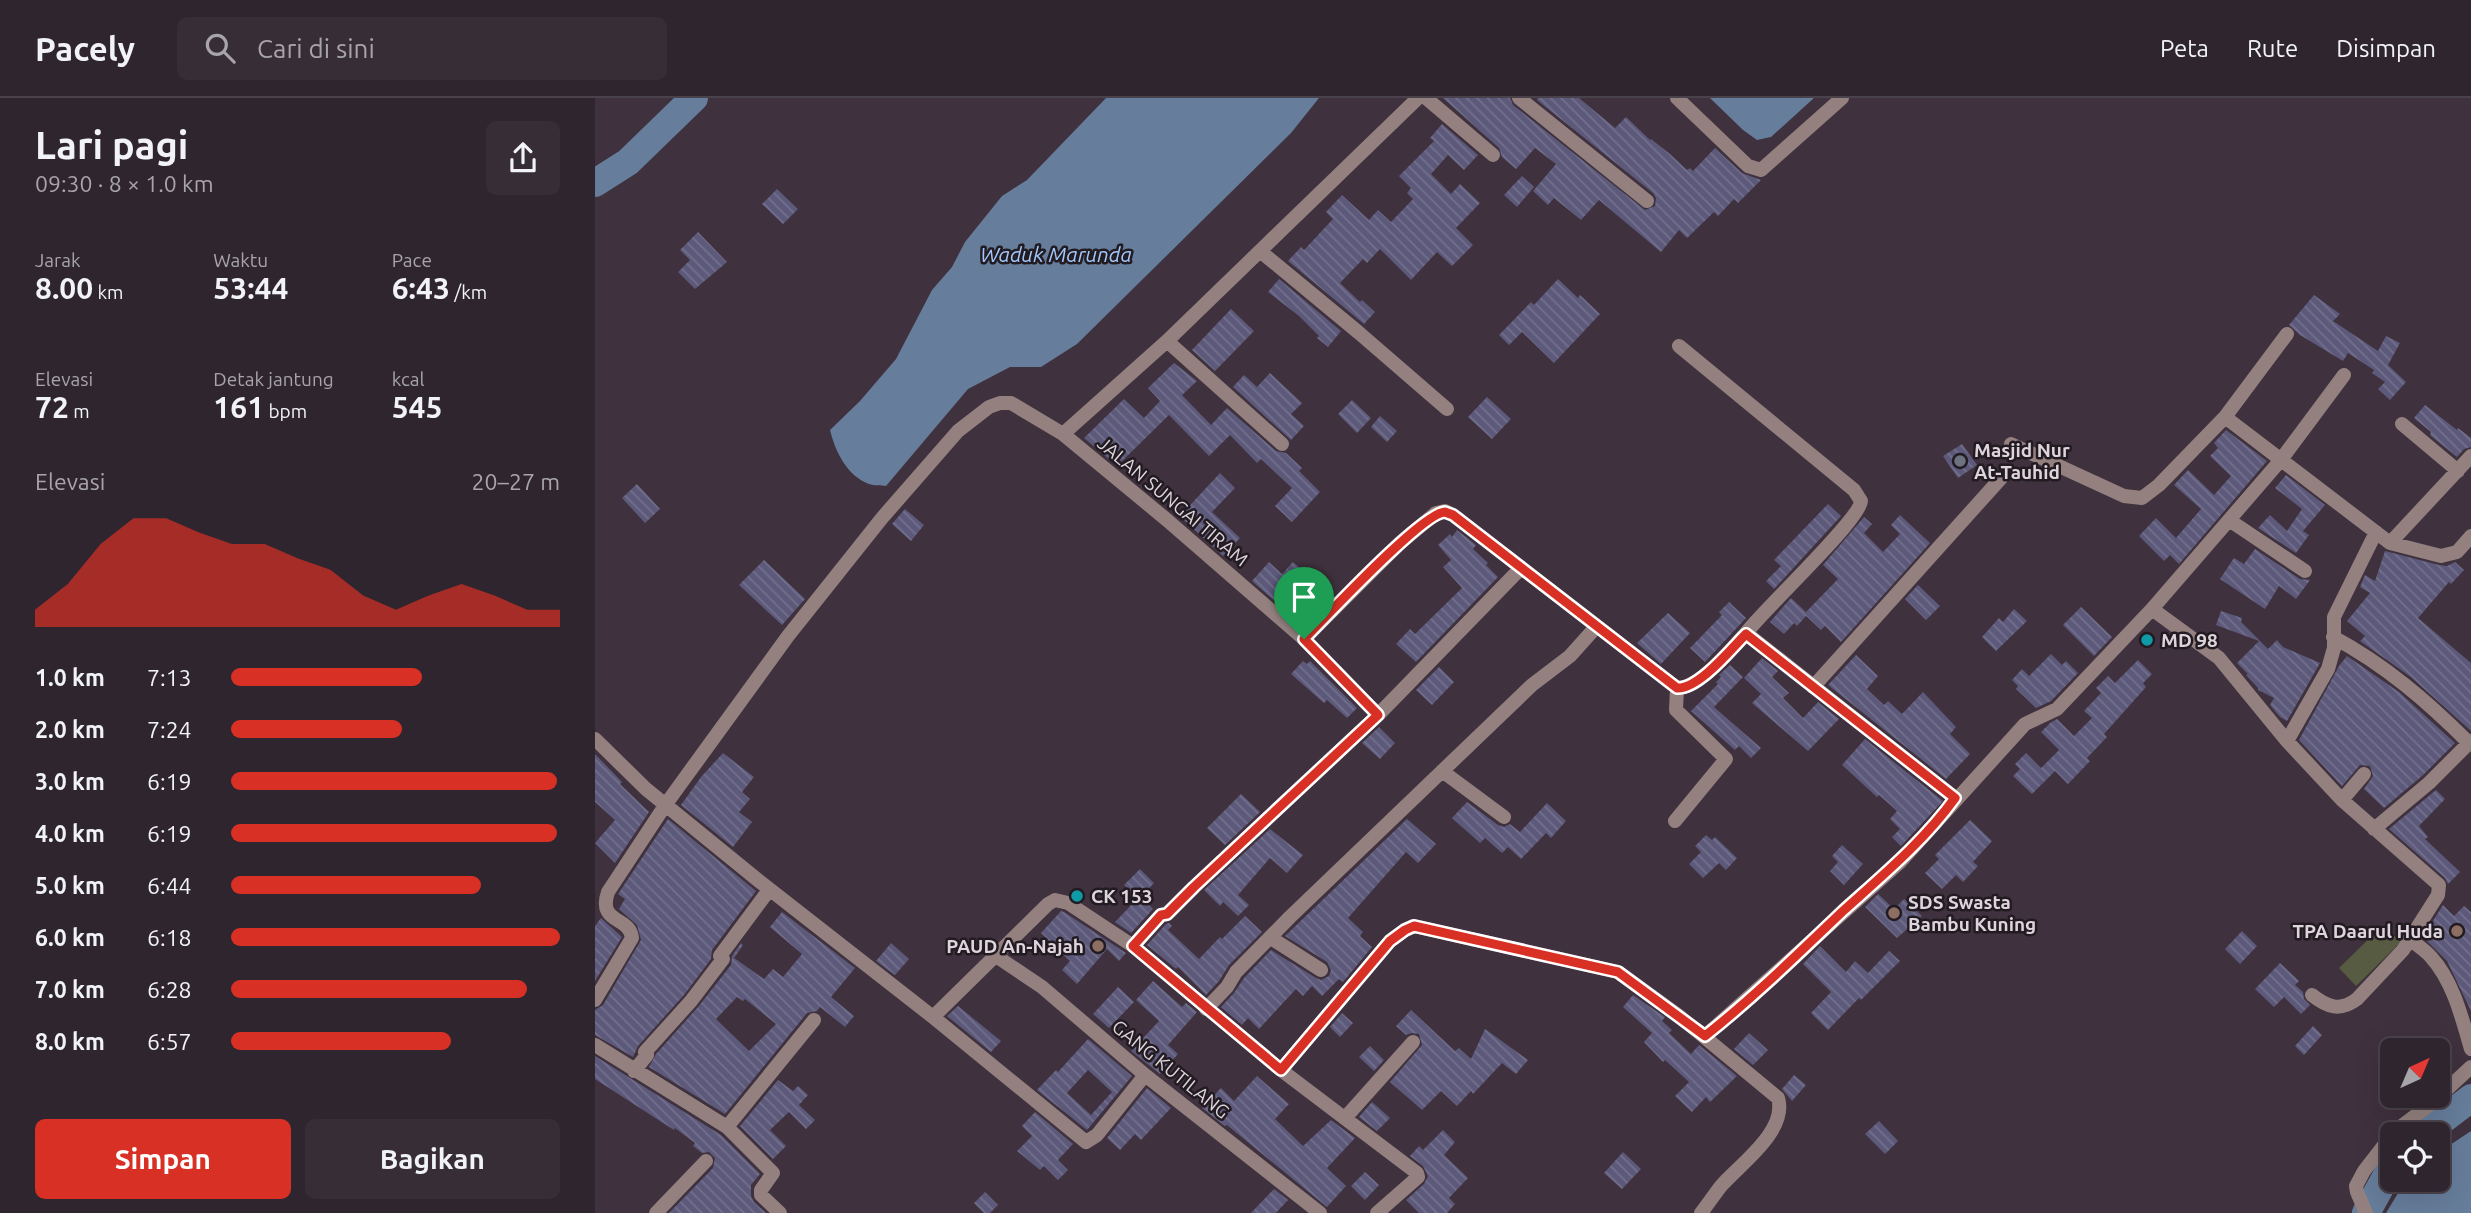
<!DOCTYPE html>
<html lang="id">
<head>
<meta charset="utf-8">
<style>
	:root { --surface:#2f252e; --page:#372d36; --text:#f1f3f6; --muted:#a7a5aa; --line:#4a424a; --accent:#d93025 }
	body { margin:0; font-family:Ubuntu,sans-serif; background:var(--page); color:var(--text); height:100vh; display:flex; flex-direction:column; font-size:26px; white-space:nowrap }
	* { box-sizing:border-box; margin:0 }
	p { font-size:23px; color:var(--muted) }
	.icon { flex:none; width:38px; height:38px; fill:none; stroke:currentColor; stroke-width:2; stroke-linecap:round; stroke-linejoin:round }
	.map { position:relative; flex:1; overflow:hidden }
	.side { display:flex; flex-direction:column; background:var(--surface); width:595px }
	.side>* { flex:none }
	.needle { width:46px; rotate:44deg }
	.buttons { position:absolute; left:1785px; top:940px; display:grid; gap:14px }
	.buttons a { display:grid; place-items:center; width:70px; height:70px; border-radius:10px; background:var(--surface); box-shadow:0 7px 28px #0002,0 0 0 2px var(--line); font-size:35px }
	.pin { position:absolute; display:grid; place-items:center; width:60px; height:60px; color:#fff; margin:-72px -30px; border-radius:50% 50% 50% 0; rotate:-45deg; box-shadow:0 0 7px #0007 }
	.pin .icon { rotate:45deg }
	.round { display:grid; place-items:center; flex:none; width:74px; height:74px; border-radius:10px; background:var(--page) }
	.overview { display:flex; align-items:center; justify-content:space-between; height:119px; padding:0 35px }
	h1 { font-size:38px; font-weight:600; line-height:52px }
	.figures { display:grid; grid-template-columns:repeat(3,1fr); gap:10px; height:119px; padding:7px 35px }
	.figures div { display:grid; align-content:center }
	.figures b { font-size:30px; font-weight:600 }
	.figures small { font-size:19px; font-weight:400 }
	.figures p { font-size:19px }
	.chart { height:196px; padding:14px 35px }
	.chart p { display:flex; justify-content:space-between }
	.chart svg { width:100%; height:126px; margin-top:7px; fill:var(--accent); opacity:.7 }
	.action { display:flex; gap:14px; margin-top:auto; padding:14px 35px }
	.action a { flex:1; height:80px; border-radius:10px; background:var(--accent); color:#fff; font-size:28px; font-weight:600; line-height:80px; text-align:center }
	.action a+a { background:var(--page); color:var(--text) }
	ul { padding:0 35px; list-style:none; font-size:23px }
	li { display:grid; grid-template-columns:112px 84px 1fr; align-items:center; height:52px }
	li i { height:18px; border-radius:9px; background:var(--accent) }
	header { display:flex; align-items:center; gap:42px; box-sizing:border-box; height:98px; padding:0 35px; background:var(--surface); border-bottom:2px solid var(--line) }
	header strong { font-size:33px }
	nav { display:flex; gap:38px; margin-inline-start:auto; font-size:24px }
	.search { width:490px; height:63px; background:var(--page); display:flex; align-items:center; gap:18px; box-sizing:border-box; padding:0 24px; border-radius:10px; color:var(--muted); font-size:26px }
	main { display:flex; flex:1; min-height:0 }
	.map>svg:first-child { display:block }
	.park { fill:#565b41 }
	.water { fill:#667d9b }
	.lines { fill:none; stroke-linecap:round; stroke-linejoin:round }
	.river { stroke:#667d9b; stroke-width:28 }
	.building { fill:url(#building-back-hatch); fill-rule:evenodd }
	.minor { stroke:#94817f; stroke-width:14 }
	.route-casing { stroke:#fff; stroke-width:14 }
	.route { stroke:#d93025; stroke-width:9 }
	.worship-dot { fill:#6b7280; stroke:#221b21; stroke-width:2.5 }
	.culture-dot { fill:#0f9aa8; stroke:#221b21; stroke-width:2.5 }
	.education-dot { fill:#8d6e63; stroke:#221b21; stroke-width:2.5 }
	.labels { text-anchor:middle; stroke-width:5; stroke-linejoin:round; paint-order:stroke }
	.poi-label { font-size:19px; font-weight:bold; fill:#ddd4dc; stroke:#221b21; text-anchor:start }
	.street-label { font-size:19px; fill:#ddd4dc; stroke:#221b21 }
	.water-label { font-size:21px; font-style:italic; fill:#a2c8fb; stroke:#221b21 }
</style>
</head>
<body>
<header>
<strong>Pacely</strong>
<div class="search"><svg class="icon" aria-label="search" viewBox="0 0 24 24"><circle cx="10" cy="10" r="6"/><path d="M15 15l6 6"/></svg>Cari di sini</div>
<nav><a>Peta</a><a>Rute</a><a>Disimpan</a></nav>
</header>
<main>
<section class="side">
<div class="overview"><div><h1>Lari pagi</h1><p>09:30 · 8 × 1.0 km</p></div><a class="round"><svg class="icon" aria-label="share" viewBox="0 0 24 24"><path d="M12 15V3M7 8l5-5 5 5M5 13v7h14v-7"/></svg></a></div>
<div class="figures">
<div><p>Jarak</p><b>8.00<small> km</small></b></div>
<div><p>Waktu</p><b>53:44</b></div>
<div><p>Pace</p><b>6:43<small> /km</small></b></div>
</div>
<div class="figures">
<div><p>Elevasi</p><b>72<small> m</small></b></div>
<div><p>Detak jantung</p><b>161<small> bpm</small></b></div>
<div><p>kcal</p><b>545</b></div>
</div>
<div class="chart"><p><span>Elevasi</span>20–27 m</p>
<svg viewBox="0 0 160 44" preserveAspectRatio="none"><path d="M0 44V38L10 29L20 15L30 6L40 6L50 11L60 15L70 15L80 20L90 24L100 33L110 38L120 33L130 29L140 33L150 38L160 38V44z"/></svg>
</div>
<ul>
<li><b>1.0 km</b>7:13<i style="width:58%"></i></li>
<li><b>2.0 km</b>7:24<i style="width:52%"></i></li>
<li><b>3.0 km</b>6:19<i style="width:99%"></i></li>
<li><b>4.0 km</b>6:19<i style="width:99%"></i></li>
<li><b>5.0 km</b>6:44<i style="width:76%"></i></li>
<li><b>6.0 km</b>6:18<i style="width:100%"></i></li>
<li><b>7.0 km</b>6:28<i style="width:90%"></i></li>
<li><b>8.0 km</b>6:57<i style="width:67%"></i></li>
</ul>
<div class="action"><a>Simpan</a><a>Bagikan</a></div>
</section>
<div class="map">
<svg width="1876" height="1115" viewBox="0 0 1876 1115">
	<defs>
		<pattern id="building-back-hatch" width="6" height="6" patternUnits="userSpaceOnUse" patternTransform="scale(1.75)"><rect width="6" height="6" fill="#5c597b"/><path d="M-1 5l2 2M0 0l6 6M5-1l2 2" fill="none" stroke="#73708d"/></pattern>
	</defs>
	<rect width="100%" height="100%" fill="#3f313d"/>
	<path class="park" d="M1788 827 1806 844 1761 888 1744 870Z"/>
	<path class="water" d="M511 0H724L696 35 482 246 446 269H415L373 291 291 388C286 387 279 388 274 386 252 378 240 353 235 332L265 303 301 261 337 192 357 169 370 144 407 98 432 82Z
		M1115 0H1219L1176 39 1162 42 1148 32Z
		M1876 1033V1115H1791L1811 1082H1843V1055Z"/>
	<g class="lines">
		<path class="river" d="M0 85 33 64 99 0
			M1829 1036 1876 1000
			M1771 1115 1797 1068"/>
	</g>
	<path class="building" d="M848 0H915L918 7 1050 112 1060 108 1061 100 1058 95 942 2 943 0H984L1020 30 1031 19 1055 42 1056 41 1075 56 1092 72 1095 70 1098 73 1120 50 1147 75 1166 82 1143 105 1139 101 1123 118 1119 114 1092 140 1084 132 1066 154 1004 102 986 122 959 100 953 107 938 93 961 66 940 50 921 71 907 59 904 50Z
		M847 26 883 57 869 72 853 57 836 76 856 96 865 86 885 105 861 130 878 147 857 168 842 154 816 182 785 151 772 165 768 161 745 185 765 204 767 202 780 214 769 226 693 163 706 149 709 152 738 121 731 114 747 97 774 122 783 112 796 124 818 101 812 95 816 90 804 78 839 43 835 40Z
		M927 78 939 89 922 109 909 97Z
		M182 91 203 111 188 126 167 106Z
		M103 134 132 164 100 191 83 174 95 162 85 152Z
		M684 181 746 233 733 249 722 240 724 238 704 218 673 194Z
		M963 181 983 200 985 197 1005 216 959 265 927 234 914 247 904 237 936 204 939 207Z
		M1719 197 1745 216 1738 223 1783 253 1791 238 1805 245 1793 267 1811 284 1795 302 1783 291 1790 284 1777 275 1779 272 1753 255 1748 263 1705 237 1694 227Z
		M636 211 659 233 620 273 597 252Z
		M579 265 602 283 587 297 616 327 632 310 681 353 691 355 707 370 704 373 725 394 697 424 680 408 697 390 666 361 662 365 635 337 614 358 574 317 522 368 489 340 529 301 549 320 565 303 553 290Z
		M675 275 707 305 696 316 709 328 696 342 638 289 649 277 662 289Z
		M892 299 916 321 897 341 873 319Z
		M757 302 776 320 762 335 743 316Z
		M1830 307 1862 332 1863 330 1876 340V349L1869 351 1862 359 1835 337 1836 334 1819 320Z
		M785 318 802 333 792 344 776 329Z
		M1631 332 1672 363 1584 466 1575 457 1569 463 1544 438 1561 420 1581 440 1606 411 1579 387 1593 372 1619 397 1636 378 1615 358 1623 350 1619 345Z
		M1367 346 1382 367 1363 380 1348 358Z
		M625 375 640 390 617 414 645 440 628 458 585 418Z
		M1691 377 1730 407 1708 433 1714 437 1701 455 1663 430 1675 417 1692 433 1707 411 1680 390Z
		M42 386 65 411 50 425 27 400Z
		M1233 406 1246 418 1179 491 1171 483 1186 468 1179 462Z
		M310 411 329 427 316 443 297 426Z
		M1305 417 1335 445 1246 544 1230 528 1226 532 1211 518 1202 528 1199 525 1189 536 1175 524 1196 500 1211 514 1243 481 1228 467 1269 419 1277 426 1269 435 1288 454 1305 436 1296 427Z
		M862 432 881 447 878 451 893 465 891 467 903 479 821 564 801 546 815 531 820 536 867 490 848 469 856 462 843 447 855 436 857 439Z
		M1660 451 1705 481 1715 482 1701 501 1684 488 1670 511 1625 481 1639 460 1649 466Z
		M1790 453 1844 467 1852 468 1860 464 1869 472 1856 486 1854 484 1823 520 1876 565V633L1816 579 1765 543 1770 538 1752 523 1775 495 1765 489 1770 477 1780 483Z
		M169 462 210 501 187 527 144 487Z
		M674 464 687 476 698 464 708 473 699 482 727 509 710 527 682 501 680 503 657 483Z
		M1323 487 1345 508 1331 522 1310 501Z
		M1134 504 1151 520 1110 564 1095 550 1127 517 1124 514Z
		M1486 509 1517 539 1499 558 1468 527Z
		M1419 511 1432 523 1401 553 1387 539 1404 520 1408 524Z
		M1626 513 1647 520 1646 524 1673 551 1682 542 1688 549 1725 565 1692 623 1685 619 1675 607 1679 600 1663 592V590L1651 577 1653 576 1642 565 1664 543 1621 527Z
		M1073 515 1095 535 1066 566 1042 545Z
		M1456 556 1467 567 1471 563 1483 575 1456 603 1441 610 1421 591 1423 588 1417 582 1427 571 1434 578Z
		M1261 557 1283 578 1272 591 1289 607 1293 603 1307 616 1328 594 1361 629 1355 636 1375 656 1351 681 1233 587Z
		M1752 558 1804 594 1860 645 1827 678 1789 710 1769 691 1778 678 1775 668 1765 667 1747 688 1704 642 1744 568Z
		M1167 560 1183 573 1177 579 1194 595 1188 600 1208 620 1223 604 1244 621 1213 653 1157 605 1166 596 1149 580Z
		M1543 562 1557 576 1548 585 1551 589 1509 636 1512 639 1492 660 1495 663 1473 686 1460 673 1437 696 1418 678 1425 671 1420 666 1431 655 1446 670 1464 652 1446 634 1455 625 1462 621 1479 638 1497 620 1489 613 1506 595 1501 590 1513 578 1520 585Z
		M708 563 712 566 715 563 762 610 752 620 732 602 729 605 696 576Z
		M1135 567 1148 579 1119 609 1166 650 1156 660 1144 648 1140 652 1096 613 1123 586 1121 584 1126 579 1124 577Z
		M844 569 859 584 837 607 821 592Z
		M784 629 800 645 785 661 767 645Z
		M1270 641 1348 703 1306 748 1297 739 1305 731 1295 721 1302 713 1284 697 1282 699 1247 667Z
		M128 655 159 679 147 694 155 701 144 714 157 724 138 749 86 707 106 679Z
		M0 656 27 684 25 686 54 714 20 765 0 745 20 722 0 704Z
		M1841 692 1850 701 1824 728 1833 739 1830 741 1865 774 1853 786 1850 780 1794 731Z
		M646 696 665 714 630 747 612 730Z
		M872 704 903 727 909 729 915 726 925 734 952 705 971 723 956 740 951 735 926 761 913 749 907 755 890 740 885 745 857 720Z
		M73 721 161 793 117 852 116 861 89 897 43 948 38 959 0 937V912L8 907 46 842 42 827 24 811 30 801 23 796Z
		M812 721 841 746 823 765 811 754 753 820 768 834 765 838 777 849 748 884 744 881 727 898 717 888 708 898 701 891 664 931 653 920 647 927 626 909 639 895 649 880 676 852 721 880 726 882 734 878 736 872 732 864 690 838Z
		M1375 722 1397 743 1378 764 1383 768 1368 784 1361 777 1347 791 1330 775 1344 761 1340 757Z
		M675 731 708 757 692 775 675 760 643 797 654 807 643 818 628 804 625 808 609 792Z
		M1111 737 1117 742 1120 739 1142 760 1131 772 1124 765 1108 780 1094 766 1106 754 1100 748Z
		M1247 747 1268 766 1249 787 1235 773 1243 764 1237 758Z
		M545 771 559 785 546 799 558 811 536 835 520 824 543 800 529 787Z
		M1283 796 1299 811 1309 801 1327 818 1302 840 1270 809Z
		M1848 807 1859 818 1869 808 1876 814V913L1852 863 1828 839Z
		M466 813 469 814 531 855 524 863 512 851 482 886 467 872 475 863 446 835Z
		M187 814 260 870 236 899 259 918 250 929 225 909 222 913 212 915 130 1016 54 969 61 956 103 909 136 867 137 858 146 845 148 847 139 860 169 881 178 871 188 879 207 856 175 829ZM142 899 148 903 150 901 181 926 154 953 121 921Z
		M650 818 667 834 634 867 624 883 611 897 583 869 581 871 552 847 571 826 574 825 577 828 573 832 604 861 625 839 627 841Z
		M6 820 27 839 0 883V828Z
		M1647 833 1662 848 1645 866 1630 851Z
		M296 845 314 861 300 877 281 863Z
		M1225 848 1251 874 1260 863 1273 875 1294 853 1305 863 1266 902 1264 900 1233 932 1216 915 1236 894 1208 866Z
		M1685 865 1704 883 1700 887 1708 894 1709 901 1715 907 1706 916 1689 899 1679 909 1660 891Z
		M558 883 587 909 591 905 602 914 573 947 583 956 565 976 536 953 564 923 541 902Z
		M523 889 539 904 514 930 498 916Z
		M1038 897 1070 919 1067 923 1077 932 1074 935 1096 956 1104 947 1142 978 1115 1004 1111 999 1097 1014 1080 998 1094 984 1070 962 1068 964 1049 944 1057 935 1028 909Z
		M363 908 406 943 396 954 352 918Z
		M816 912 860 953 864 950 876 961 890 931 933 962 921 976 907 965 878 996 876 993 862 1008 846 993 827 1012 795 984 827 947 824 936 816 935 811 937 801 928Z
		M747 915 758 925 745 939 735 929Z
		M1718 928 1727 937 1709 957 1700 948Z
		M1154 935 1173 952 1158 967 1139 951Z
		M493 941 537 978 492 1032 442 992 461 972 463 974ZM493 972 517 994 496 1017 472 995Z
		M775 948 789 962 779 973 764 959Z
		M0 958 126 1037 165 1076 156 1087V1098L159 1104 171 1115H74L118 1070 120 1060 114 1054 107 1055 98 1048 100 1045 80 1030 79 1032 0 981Z
		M1199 977 1211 987 1197 1003 1187 991Z
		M662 978 694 1006 680 1021 708 1048 736 1022 760 1040 732 1070 751 1088 732 1109 632 1027 630 1028 607 1010 626 990 639 1003Z
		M183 982 198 993 203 988 213 997 204 1007 220 1022 211 1031 194 1014 175 1032 191 1048 178 1061 145 1028Z
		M552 990 576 1010 546 1042 540 1036 525 1052 512 1040Z
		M777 1004 795 1020 782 1033 764 1019Z
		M440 1014 478 1046 463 1062 473 1072 463 1082 449 1068 445 1072 422 1053 437 1038 427 1028Z
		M1284 1023 1303 1043 1290 1056 1270 1036Z
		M848 1032 860 1044 849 1057 873 1080 854 1100 860 1106 852 1115H824L811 1102 829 1086 833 1078 828 1068 815 1058 824 1048 828 1052Z
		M1028 1054 1046 1071 1027 1091 1009 1075Z
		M770 1074 784 1087 770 1102 756 1088Z
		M679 1091 693 1102 681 1115H656Z
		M390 1094 403 1107 395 1115H389L379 1105Z"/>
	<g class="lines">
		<path class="minor" d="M831 0 898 57
			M924 0 1052 103
			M1082 0 1153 68 1166 72 1247 0
			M665 153 763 234 852 311
			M572 243 687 346
			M1084 248 1259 392 1266 403C1265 422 1169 511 1151 535
			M1630 319 1795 445 1846 458 1862 454 1876 438
			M1807 326 1863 373
			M468 336 572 243 823 0
			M1416 346 1529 398 1547 400 1564 387 1630 319 1692 236
			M1634 422 1710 473
			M1795 445 1876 358
			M1557 511 1624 560 1692 643 1747 702 1844 787 1843 797 1808 852 1762 901C1745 914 1732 909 1717 897
			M1738 539C1790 567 1832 603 1874 645
			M709 541 783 617
			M1218 589 1407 379
			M0 641 51 691 164 783 338 919 491 1044 502 1037 550 977
			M1692 643 1733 571 1739 550V519L1781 434
			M847 673 909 719
			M1747 702 1769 676
			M1080 723 1131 661 1081 612 1082 590
			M1779 731 1834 685 1876 643
			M676 840 726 872
			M1814 841C1822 847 1830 852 1836 859 1858 883 1867 920 1876 951
			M538 848 566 817 572 816 599 789 783 617 926 470
			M401 858 447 889 550 977 725 1115
			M0 902 37 840C35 818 2 826 13 794L71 706 193 538 287 420 363 333 394 309 405 305H416L468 336 572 422 709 541 805 445 841 415 850 413 858 417 1082 590C1104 591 1136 551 1151 535L1360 700
			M611 911 632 889 641 874 695 819 937 587 975 558 1001 529
			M338 919 453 806 460 802 473 805 538 848 686 972 822 1075 823 1079 782 1115
			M1110 938 1305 764 1430 626 1462 611 1557 511 1634 422 1685 363 1749 277
			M0 947 132 1029 219 922
			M686 972 795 843 810 832 819 828 1023 874 1084 918 1183 1000C1193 1033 1144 1067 1126 1088 1119 1097 1113 1106 1106 1115
			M39 973 52 957 50 954 96 903 128 861 125 858 174 792
			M750 1020 818 944
			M132 1029 178 1075 166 1092V1097L185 1115
			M61 1115 111 1063
			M1771 1115 1762 1094 1761 1088 1769 1073 1800 1033 1837 1005 1876 969"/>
	</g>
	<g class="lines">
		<g class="route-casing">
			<path id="route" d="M850 414 858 417 1082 590C1104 591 1136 551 1151 536L1360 700C1328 744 1288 777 1248 813 1203 856 1158 900 1110 938L1023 874 819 828 810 832 795 843 686 972 538 848 566 817 572 816 599 789 783 617 709 541C730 520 828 414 850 414Z"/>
		</g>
		<use href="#route" class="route"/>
	</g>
	<circle class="worship-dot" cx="1365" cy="363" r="7"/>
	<g class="culture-dot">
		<circle cx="1552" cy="542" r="7"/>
		<circle cx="482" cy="798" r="7"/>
	</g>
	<g class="education-dot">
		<circle cx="1299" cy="815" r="7"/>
		<circle cx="1862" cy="833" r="7"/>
		<circle cx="503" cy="848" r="7"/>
	</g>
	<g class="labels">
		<g class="poi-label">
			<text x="1379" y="359">Masjid Nur<tspan x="1379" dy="22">At-Tauhid</tspan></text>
			<text x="1566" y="549">MD 98</text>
			<text x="496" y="805">CK 153</text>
			<text x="1313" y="811">SDS Swasta<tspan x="1313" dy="22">Bambu Kuning</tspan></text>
			<text x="1848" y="840" text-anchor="end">TPA Daarul Huda</text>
			<text x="489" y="855" text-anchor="end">PAUD An-Najah</text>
		</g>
		<g class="street-label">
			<text transform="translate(578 403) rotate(40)" y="7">JALAN SUNGAI TIRAM</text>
			<text transform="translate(576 971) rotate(39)" y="7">GANG KUTILANG</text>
		</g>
		<g class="water-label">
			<text x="461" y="164">Waduk Marunda</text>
		</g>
	</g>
</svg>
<div class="buttons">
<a><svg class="needle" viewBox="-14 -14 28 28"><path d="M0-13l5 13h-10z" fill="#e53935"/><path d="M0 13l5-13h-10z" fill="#a7a5aa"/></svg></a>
<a><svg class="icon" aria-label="locate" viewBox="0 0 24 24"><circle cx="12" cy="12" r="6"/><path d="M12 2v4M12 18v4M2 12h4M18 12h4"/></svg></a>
</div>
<div class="pin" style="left:709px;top:541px;background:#1e9e55"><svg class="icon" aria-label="arrive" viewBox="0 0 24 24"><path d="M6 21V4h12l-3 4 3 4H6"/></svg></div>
</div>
</main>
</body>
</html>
